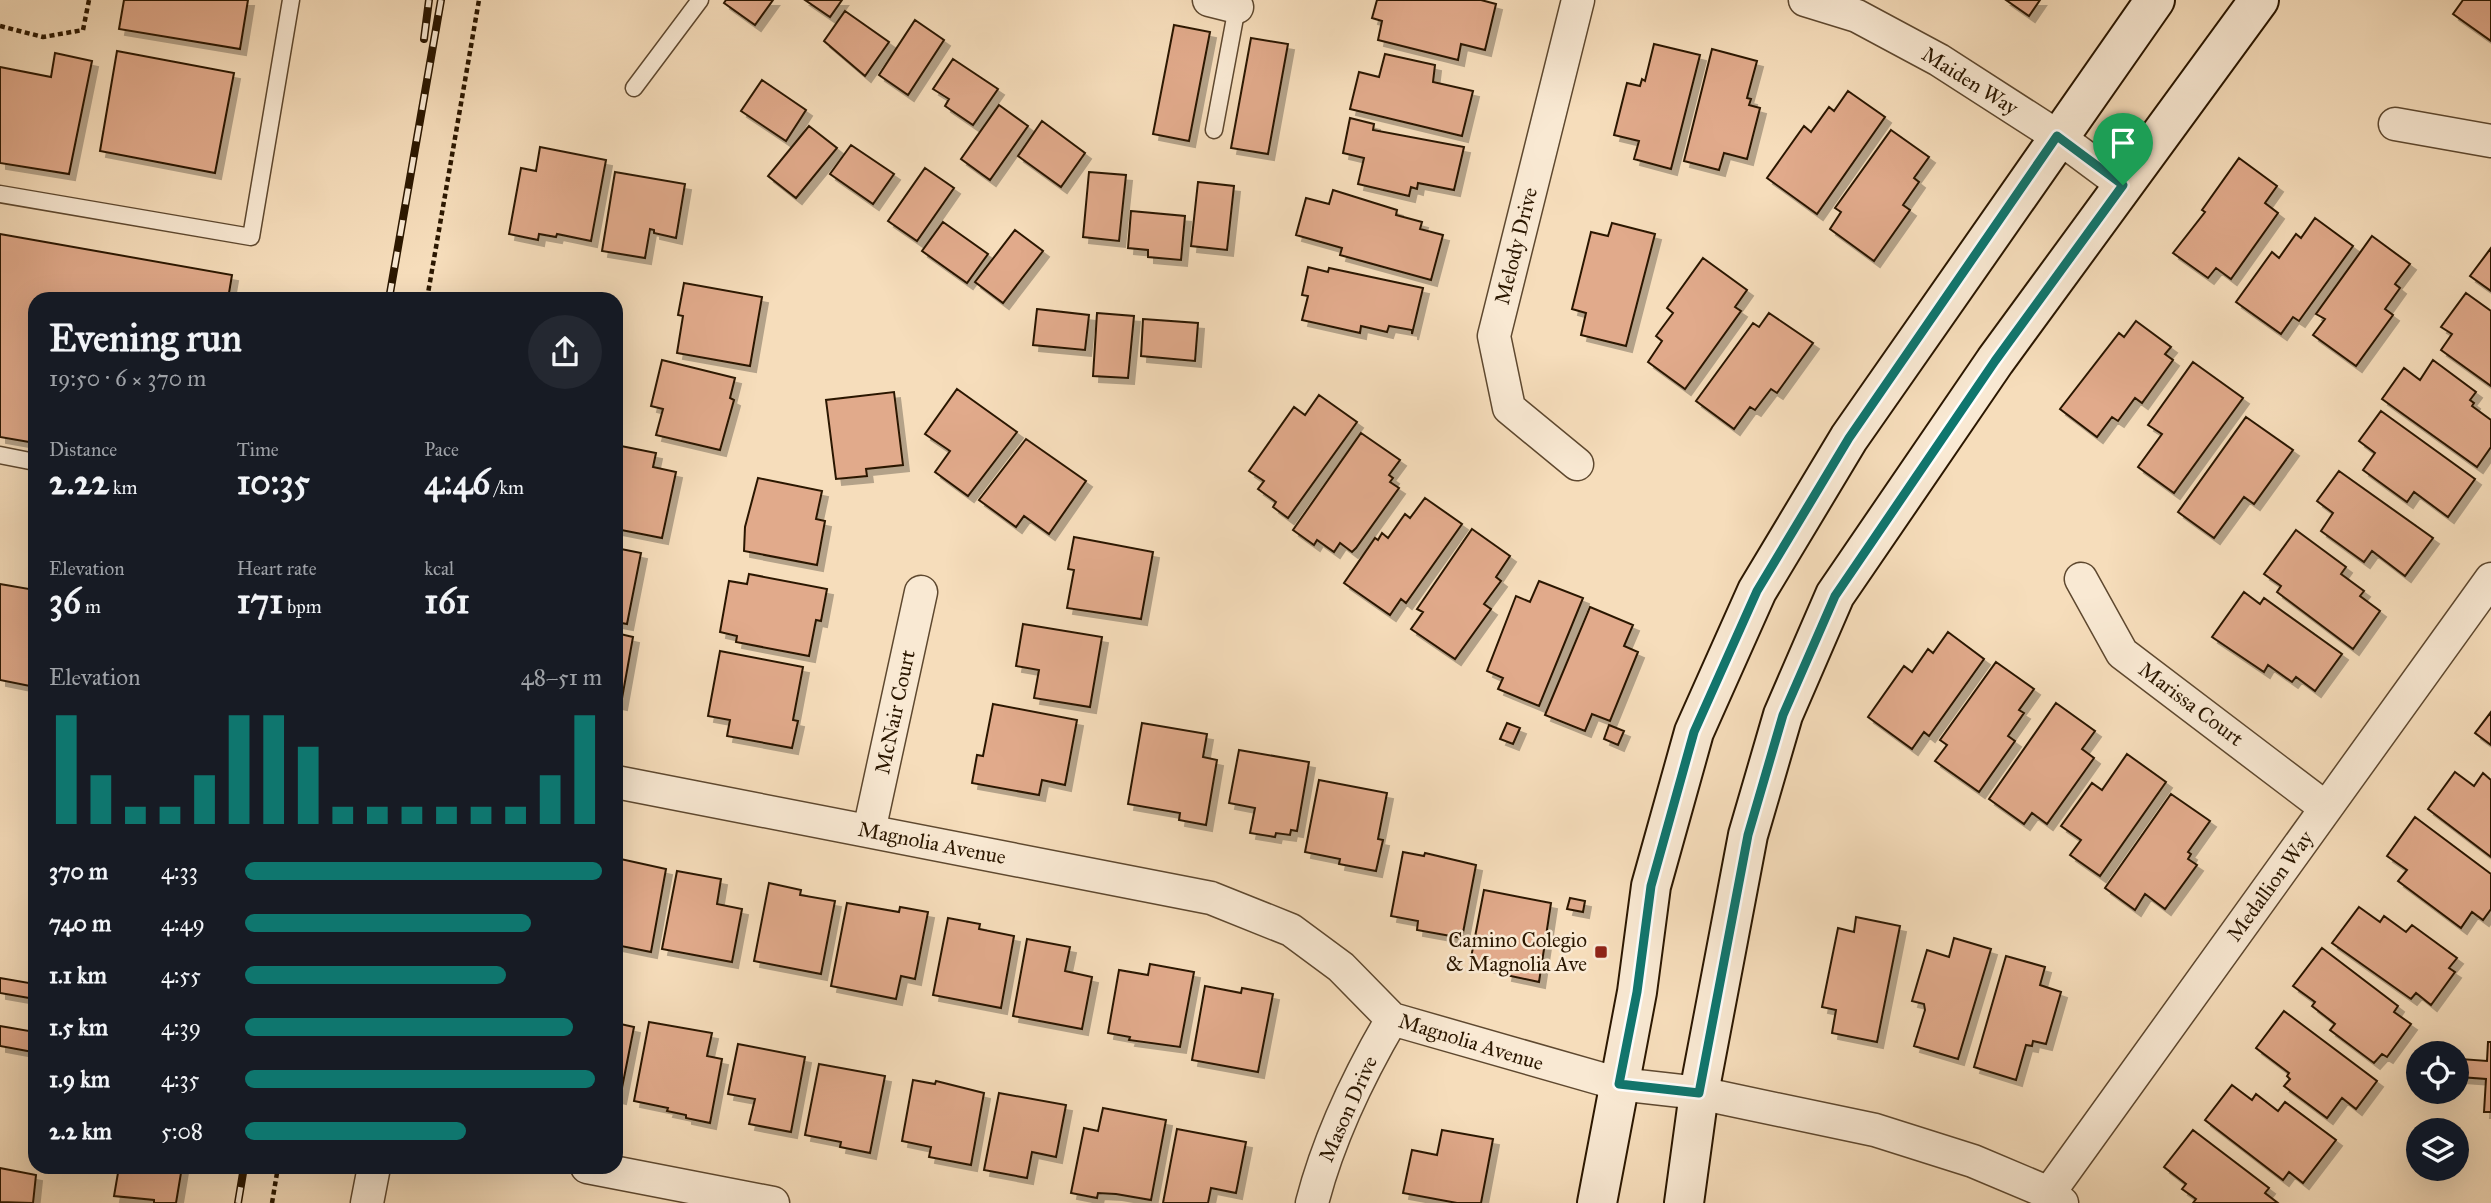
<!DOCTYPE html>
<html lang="en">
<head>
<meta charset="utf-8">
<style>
	:root { --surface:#171b24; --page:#242831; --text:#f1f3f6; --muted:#9ea1a6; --accent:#0f766e }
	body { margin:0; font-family:"IM FELL Great Primer",serif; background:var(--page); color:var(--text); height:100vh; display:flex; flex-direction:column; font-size:26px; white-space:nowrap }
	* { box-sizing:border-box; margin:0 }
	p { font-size:23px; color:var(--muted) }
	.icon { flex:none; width:38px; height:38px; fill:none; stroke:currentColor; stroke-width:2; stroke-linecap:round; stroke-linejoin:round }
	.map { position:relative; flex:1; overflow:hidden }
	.drawer { position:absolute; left:28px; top:292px; width:595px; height:882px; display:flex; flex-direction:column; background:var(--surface); border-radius:21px; box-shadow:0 7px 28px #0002 }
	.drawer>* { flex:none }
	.fabs { position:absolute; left:2406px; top:1041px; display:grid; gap:14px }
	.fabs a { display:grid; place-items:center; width:63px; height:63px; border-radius:50%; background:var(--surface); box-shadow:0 7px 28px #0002; font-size:35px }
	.pin { position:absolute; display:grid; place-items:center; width:60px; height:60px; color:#fff; margin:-72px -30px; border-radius:50% 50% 50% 0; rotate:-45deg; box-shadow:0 0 7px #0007 }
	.pin .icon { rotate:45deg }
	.round { display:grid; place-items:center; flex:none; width:74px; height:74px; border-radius:37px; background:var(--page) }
	.head { display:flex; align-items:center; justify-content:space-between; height:119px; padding:0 21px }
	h1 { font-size:38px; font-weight:800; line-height:52px }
	.figures { display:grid; grid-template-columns:repeat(3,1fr); gap:10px; height:119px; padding:7px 21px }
	.figures div { display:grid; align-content:center }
	.figures b { font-size:35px; font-weight:800 }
	.figures small { font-size:19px; font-weight:400 }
	.figures p { font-size:19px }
	.chart { height:196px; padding:14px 21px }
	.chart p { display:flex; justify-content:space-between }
	.chart svg { width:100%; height:126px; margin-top:7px; stroke:var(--accent); stroke-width:6 }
	ul { padding:0 21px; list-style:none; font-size:23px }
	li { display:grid; grid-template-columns:112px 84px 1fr; align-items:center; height:52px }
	li i { height:18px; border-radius:9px; background:var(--accent) }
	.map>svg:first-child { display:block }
	.building { fill:#e1aa8b; stroke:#2b1700; stroke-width:2; filter:url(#shadow) }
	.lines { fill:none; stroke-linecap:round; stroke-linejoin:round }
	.lane-casing { stroke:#5e482f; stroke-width:19 }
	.street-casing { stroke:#5e482f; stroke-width:35 }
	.secondary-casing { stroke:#2b1700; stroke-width:42 }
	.path { stroke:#2b1700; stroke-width:4.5; stroke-dasharray:5 3.5; stroke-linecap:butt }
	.lane { stroke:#f9e9d3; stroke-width:16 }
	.street { stroke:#f9e9d3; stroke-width:32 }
	.secondary { stroke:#f9e9d3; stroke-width:38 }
	.rail-casing { stroke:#2b1700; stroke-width:8 }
	.rail { stroke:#f9e9d3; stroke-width:5; stroke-dasharray:16; stroke-linecap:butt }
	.route-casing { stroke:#fff; stroke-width:14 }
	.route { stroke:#0f766e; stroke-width:9 }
	.poi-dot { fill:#8f2418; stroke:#f9e9d3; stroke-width:2.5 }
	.labels { text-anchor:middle; stroke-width:5; stroke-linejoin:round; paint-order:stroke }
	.street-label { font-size:21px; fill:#2b1700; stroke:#f9e9d3 }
	.poi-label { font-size:21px; fill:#2b1700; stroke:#f9e9d3; text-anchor:end }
</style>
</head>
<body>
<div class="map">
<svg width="2491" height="1203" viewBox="0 0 2491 1203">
	<defs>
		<filter id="shadow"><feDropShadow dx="6" dy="6" stdDeviation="0" flood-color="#0004"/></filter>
	</defs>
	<rect width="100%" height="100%" fill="#f6ddbb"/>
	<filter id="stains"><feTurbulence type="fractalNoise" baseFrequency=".00286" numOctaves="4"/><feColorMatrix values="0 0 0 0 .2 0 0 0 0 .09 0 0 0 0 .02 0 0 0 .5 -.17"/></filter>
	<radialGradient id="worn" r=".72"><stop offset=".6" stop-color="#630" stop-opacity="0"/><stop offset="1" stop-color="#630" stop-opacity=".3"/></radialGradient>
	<path class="building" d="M124 0H248L240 49 119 29Z
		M726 0H773L755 25 724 3Z
		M805 0H842L830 17Z
		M1377 0H1481L1496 4 1485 50 1461 44 1458 60 1378 40 1382 21 1372 18Z
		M2006 0H2040L2029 16Z
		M2463 0H2491V41L2453 14Z
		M845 11 889 42 865 76 824 41Z
		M915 20 944 40 908 95 879 75Z
		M1174 25 1210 32 1189 141 1153 134Z
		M1251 38 1288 44 1268 154 1231 148Z
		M1654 44 1700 55 1671 169 1634 159 1639 141 1614 135 1627 83 1640 86 1642 79 1645 81Z
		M1712 49 1757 61 1747 98 1751 99 1749 105 1760 108 1747 159 1724 153 1719 170 1684 161Z
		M117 51 234 73 215 173 100 151Z
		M55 53 92 61 69 174 0 163V67L51 77Z
		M1385 54 1435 65 1433 82 1473 91 1462 136 1350 109 1359 72 1379 77Z
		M953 59 998 89 973 125 945 106 949 99 933 89Z
		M762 80 806 110 786 141 741 111Z
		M1848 91 1885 117 1817 214 1767 178 1804 126 1811 132 1829 107 1834 111Z
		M999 105 1028 126 990 180 961 159Z
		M1350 118 1374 124 1373 130 1464 147 1454 190 1418 183 1417 189 1411 187 1409 196 1358 184 1364 158 1343 153Z
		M1042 121 1085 153 1061 187 1018 156Z
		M809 126 837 148 796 198 768 176Z
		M1891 130 1929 157 1914 178 1919 182 1903 205 1910 210 1874 261 1830 229 1841 212 1835 208Z
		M851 145 894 174 873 204 830 174Z
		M540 147 606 160 591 241 557 234 556 237 539 234 538 240 509 234 521 168 536 171Z
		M2239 158 2277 186 2265 203 2278 213 2231 279 2216 268 2208 278 2173 253 2205 212 2202 210Z
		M925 168 954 188 917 241 888 221Z
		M615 172 685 184 676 238 654 233V230L650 229 645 258 602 251Z
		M1089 172 1126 175 1119 241 1083 237Z
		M1198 182 1234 186 1227 250 1191 246Z
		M1333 190 1397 210 1396 215 1422 222 1420 229 1443 235 1431 280 1340 255 1342 248 1296 235 1306 198 1329 204Z
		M1131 211 1185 216 1181 260 1148 257V250L1128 248Z
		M2315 218 2353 246 2299 321 2293 317 2281 334 2236 302 2272 252 2279 258 2296 234 2301 238Z
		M943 222 988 254 967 283 922 251Z
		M1612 223 1655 234 1626 346 1581 335 1586 313 1572 309 1591 232 1608 236Z
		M1015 230 1043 251 1003 303 975 282Z
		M0 234 232 275 228 299H35V443L0 437Z
		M2372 236 2410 264 2395 284 2400 288 2385 309 2393 315 2356 366 2313 335 2325 319 2316 314Z
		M2491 248V291L2470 276Z
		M1703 258 1747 290 1735 307 1741 311 1685 389 1648 362 1662 341 1656 336 1673 313 1667 308Z
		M1308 267 1328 272 1329 268 1423 288 1412 334V330L1389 326 1387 332 1361 326 1360 333 1302 320 1308 296 1302 295Z
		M684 283 762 297 750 366 677 353 683 316 678 315Z
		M2466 293 2491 311V386L2441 350 2452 334 2441 327Z
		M1037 309 1089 315 1085 350 1033 345Z
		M1097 313 1134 316 1128 378 1093 376Z
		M1769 313 1813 343 1777 393 1771 389 1755 410 1750 407 1734 429 1696 401 1753 323 1759 327Z
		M1143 319 1198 323 1195 361 1141 356Z
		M2136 321 2171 347 2165 354 2173 360 2142 403 2135 398 2118 421 2112 417 2097 437 2060 409 2119 333 2124 337Z
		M662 360 735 378 730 398 734 400 720 450 656 435 663 409 651 406Z
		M2433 360 2476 392 2470 400 2474 403 2472 406 2491 420V447L2477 467 2382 399 2404 368 2420 380Z
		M2193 362 2243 398 2174 493 2138 467 2162 434 2148 425Z
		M957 389 1017 432 968 496 935 472 950 451 925 434Z
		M894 392 903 465 866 469 867 476 836 479 826 400Z
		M1319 395 1357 422 1288 518 1273 507 1276 502 1258 489 1264 481 1249 471 1294 407 1305 415Z
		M2381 411 2475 479 2448 517 2414 492 2407 502 2363 470 2375 453 2359 441Z
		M2246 417 2293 450 2254 504 2244 497 2214 538 2178 512Z
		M1361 433 1400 460 1389 475 1393 478 1390 482 1399 488 1356 548 1352 552 1340 543 1334 552 1317 540 1314 545 1293 530Z
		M1026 439 1086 481 1049 534 1024 516 1016 527 979 500Z
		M616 445 656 453 653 467 676 472 662 538 616 529Z
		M2339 471 2433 538 2405 576 2372 551 2364 562 2321 531 2333 513 2317 501Z
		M758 478 822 491 816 519 825 521 817 565 744 551 745 527Z
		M1425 498 1462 524 1406 603 1401 599 1390 615 1344 583 1375 538 1378 540 1382 533 1388 538 1405 514 1410 518Z
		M1472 529 1510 556 1496 577 1501 581 1484 604 1491 609 1455 659 1411 629 1423 612 1417 609Z
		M2296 530 2346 567 2341 574 2364 591 2360 596 2380 611 2353 649 2277 592 2281 586 2264 574Z
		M1074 537 1153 552 1141 619 1067 608 1074 570 1068 569Z
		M616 548 641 553 627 624 616 622Z
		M749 574 827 589 821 621 816 620 809 656 736 642 737 636 720 632 729 581 747 584Z
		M1539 581 1583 598 1539 706 1498 689 1503 678 1487 671 1516 596 1530 602Z
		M0 584 35 590V687L0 680Z
		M2244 592 2260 604 2264 598 2342 654 2315 691 2296 677 2292 682 2268 665 2264 672 2212 637Z
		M1590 607 1633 625 1624 646 1638 652 1610 721 1592 714 1585 731 1545 715Z
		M1023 624 1102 637 1090 707 1034 698 1039 670 1016 666Z
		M1948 632 1984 659 1929 736 1924 732 1912 749 1868 717 1904 666 1912 672 1928 649 1933 653Z
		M616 633 633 637 621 704 616 703Z
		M720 651 803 667 793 720 798 721 792 748 727 736 730 720 708 716Z
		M1996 662 2034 689 2019 710 2024 713 2008 736 2015 741 1979 792 1935 761 1947 745 1940 740Z
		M2056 703 2095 731 2082 749 2094 758 2047 824 2032 813 2024 824 1989 799Z
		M993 704 1077 720 1065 785 1042 780 1039 795 972 783 977 755 983 756Z
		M2491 712V745L2475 733Z
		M1142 723 1207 734 1203 757 1217 760 1206 825 1179 820 1180 813 1128 804Z
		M1507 723 1520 728 1513 744 1500 739Z
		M1609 725 1624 731 1618 745 1604 739Z
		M1239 750 1309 762 1297 831 1291 830 1290 835 1276 833 1275 837 1250 833 1255 808 1229 803Z
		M2127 754 2166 782 2100 876 2070 855 2081 840 2061 826 2092 783 2102 790Z
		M2455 772 2474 786 2483 773 2491 780V857L2428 809Z
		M1319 780 1387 793 1378 839 1383 840 1376 871 1339 864 1340 859 1305 852Z
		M2171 794 2210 821 2188 852 2191 854 2188 859 2197 865 2165 909 2145 894 2135 910 2105 888Z
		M2415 817 2491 874V909L2483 920 2472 912 2461 928 2398 881 2407 870 2387 856Z
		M1403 852 1424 856 1425 853 1476 865 1462 938 1417 930 1418 921 1391 916Z
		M616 858 666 869 651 952 616 945Z
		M677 871 721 879 717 904 742 909 732 962 662 949Z
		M769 883 801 890 800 895 835 901 821 974 754 961Z
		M1484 890 1551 903 1539 982 1506 975 1507 970 1470 963Z
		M1570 898 1585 901 1583 912 1567 909Z
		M847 903 899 912 900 907 928 912 915 979 901 976 896 999 831 986Z
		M2359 907 2380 922 2384 916 2406 932 2412 925 2457 958 2449 968 2455 972 2431 1005 2416 993 2411 999 2332 943Z
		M1856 917 1900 926 1877 1042 1832 1033 1836 1010 1822 1007 1838 928 1854 932Z
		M948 918 980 924 979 929 1014 936 1001 1008 933 995Z
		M1954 938 1991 949 1958 1059 1914 1046 1925 1010 1924 1004 1912 1001 1927 950 1949 957Z
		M1027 939 1070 947 1065 971 1092 977 1082 1029 1013 1016Z
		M2322 948 2398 1006 2394 1012 2411 1024 2387 1057 2382 1054 2374 1063 2330 1030 2335 1024 2312 1006 2315 1002 2293 986Z
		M2006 956 2045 967 2040 985 2061 992 2046 1044 2033 1041 2032 1046 2026 1045 2016 1080 1974 1067Z
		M1150 964 1194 972 1180 1047 1129 1040 1130 1037 1108 1033 1119 970 1148 975Z
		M0 978 35 984V999L0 993Z
		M1205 986 1241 993 1242 988 1273 994 1258 1072 1192 1060Z
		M2284 1011 2377 1081 2356 1109 2342 1098 2327 1118 2284 1086 2290 1079 2287 1076 2289 1073 2256 1048Z
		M649 1022 712 1033 707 1056 722 1059 710 1123 686 1118V1115L667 1111 668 1108 634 1101Z
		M616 1023 634 1027 620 1098 616 1097Z
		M0 1026 35 1032 33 1052 0 1046Z
		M2488 1042H2491V1112H2484L2486 1079 2460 1077 2461 1059 2487 1061Z
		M738 1044 805 1057 791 1132 749 1124 755 1099 728 1094Z
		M819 1064 885 1076 870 1153 840 1147 841 1142 805 1135Z
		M913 1080 935 1084 936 1081 984 1093 971 1165 929 1157 931 1147 902 1141Z
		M2232 1085 2252 1100 2256 1094 2278 1111 2285 1102 2336 1140 2303 1183 2289 1172 2283 1180 2205 1120Z
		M999 1093 1066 1105 1056 1157 1032 1152 1027 1178 984 1170Z
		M1103 1108 1166 1120 1151 1200 1116 1194 1098 1193 1097 1198 1071 1193 1084 1128 1098 1131Z
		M1177 1129 1246 1142 1236 1193 1211 1188 1208 1203H1163Z
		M1442 1130 1493 1139 1481 1203H1457L1403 1193 1412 1150 1437 1155Z
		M2193 1130 2269 1188 2265 1193 2278 1203H2193L2196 1199 2182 1189 2186 1184 2164 1167Z
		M119 1167H182L176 1203H154V1200L114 1196Z
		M0 1168 36 1175 33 1203 0 1202Z"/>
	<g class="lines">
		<g class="lane-casing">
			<path id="lane" d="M634 88 700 0
				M1214 130 1237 7
				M0 194 251 237 291 0
				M0 455 35 462"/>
		</g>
		<g class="street-casing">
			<path id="street" d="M1209 0 1237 7
				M1805 0 1857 16 1939 60 2057 136 2123 185
				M2395 124 2491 141
				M1577 464 1509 408 1494 336 1578 0
				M2081 579 2122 653 2326 808
				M616 782 1211 898 1291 930 1341 967 1392 1019 1619 1084 1699 1093 1875 1130 1973 1161 2049 1193 2062 1203
				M869 831 921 592
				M587 1167 773 1203
				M2049 1193 2491 579
				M367 1203 374 1167
				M1312 1203C1329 1137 1358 1077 1392 1019"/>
		</g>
		<g class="secondary-casing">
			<path id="secondary" d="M1597 1203 1637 992 1651 886 1694 732 1757 591 1849 438 2155 0
				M1684 1203 1699 1093 1748 835 1783 715 1835 595 1995 361 2259 0"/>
		</g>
		<path class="path" d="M0 26 43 37 83 30 89 0
			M427 299 479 0
			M272 1203 278 1167"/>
		<use href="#lane" class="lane"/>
		<use href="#street" class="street"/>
		<use href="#secondary" class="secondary"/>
		<g class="rail-casing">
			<path id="rail" d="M424 39 429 0
				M389 299 441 0
				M238 1203 244 1167"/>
		</g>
		<use href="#rail" class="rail"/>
	</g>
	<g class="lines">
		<g class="route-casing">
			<path id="route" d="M2057 136 2123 185 1995 361 1835 596 1783 715 1748 835 1699 1093 1619 1084 1637 992 1651 886 1694 732 1757 591 1849 438Z"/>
		</g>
		<use href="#route" class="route"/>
	</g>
	<rect class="poi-dot" x="1594" y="945" width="14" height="14" rx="3.5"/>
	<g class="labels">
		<g class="street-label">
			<text transform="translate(1970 81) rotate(32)" y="7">Maiden Way</text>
			<text transform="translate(1516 246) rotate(-76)" y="7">Melody Drive</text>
			<text transform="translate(2191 704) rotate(37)" y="7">Marissa Court</text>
			<text transform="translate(895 712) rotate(-78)" y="7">McNair Court</text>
			<text transform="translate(932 843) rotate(11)" y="7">Magnolia Avenue</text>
			<text transform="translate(2270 886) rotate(-54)" y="7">Medallion Way</text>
			<text transform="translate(1471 1042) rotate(17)" y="7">Magnolia Avenue</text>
			<text transform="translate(1348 1109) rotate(-66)" y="7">Mason Drive</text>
		</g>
		<g class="poi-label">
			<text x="1587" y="947">Camino Colegio<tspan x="1587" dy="24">&amp; Magnolia Ave</tspan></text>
		</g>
	</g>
	<rect width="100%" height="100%" filter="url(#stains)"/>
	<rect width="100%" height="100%" fill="url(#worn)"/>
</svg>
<div class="fabs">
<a><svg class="icon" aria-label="locate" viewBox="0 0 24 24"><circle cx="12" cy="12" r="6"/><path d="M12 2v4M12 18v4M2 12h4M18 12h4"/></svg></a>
<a><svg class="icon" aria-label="layers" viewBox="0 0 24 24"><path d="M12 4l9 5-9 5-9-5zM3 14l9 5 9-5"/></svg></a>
</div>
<div class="pin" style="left:2123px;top:185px;background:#1e9e55"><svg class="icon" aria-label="arrive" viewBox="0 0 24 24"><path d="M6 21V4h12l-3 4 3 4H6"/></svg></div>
<section class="drawer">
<div class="head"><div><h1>Evening run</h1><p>19:50 · 6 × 370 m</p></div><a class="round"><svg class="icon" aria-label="share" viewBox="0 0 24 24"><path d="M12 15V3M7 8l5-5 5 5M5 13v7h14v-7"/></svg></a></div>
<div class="figures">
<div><p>Distance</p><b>2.22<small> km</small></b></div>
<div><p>Time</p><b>10:35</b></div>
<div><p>Pace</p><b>4:46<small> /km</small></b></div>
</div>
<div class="figures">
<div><p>Elevation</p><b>36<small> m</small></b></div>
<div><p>Heart rate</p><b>171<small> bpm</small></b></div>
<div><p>kcal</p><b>161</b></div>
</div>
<div class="chart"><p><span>Elevation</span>48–51 m</p>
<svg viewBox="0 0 160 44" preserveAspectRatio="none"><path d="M5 44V6M15 44V27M25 44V38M35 44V38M45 44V27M55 44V6M65 44V6M75 44V17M85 44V38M95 44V38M105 44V38M115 44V38M125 44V38M135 44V38M145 44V27M155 44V6"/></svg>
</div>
<ul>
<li><b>370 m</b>4:33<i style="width:100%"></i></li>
<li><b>740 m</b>4:49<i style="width:80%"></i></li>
<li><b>1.1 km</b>4:55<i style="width:73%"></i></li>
<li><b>1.5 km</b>4:39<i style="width:92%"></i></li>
<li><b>1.9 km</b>4:35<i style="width:98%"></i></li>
<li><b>2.2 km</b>5:08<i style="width:62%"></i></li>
</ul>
</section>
</div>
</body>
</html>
